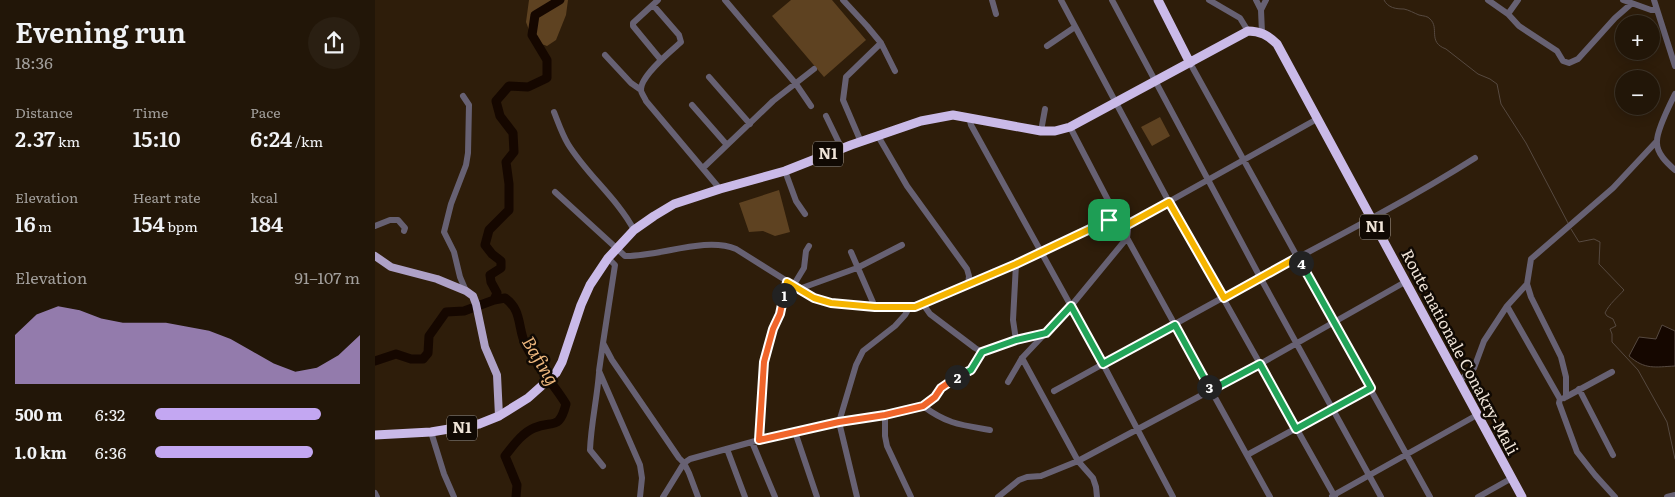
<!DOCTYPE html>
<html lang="en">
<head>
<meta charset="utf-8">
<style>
	:root { --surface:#221608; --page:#2a1f12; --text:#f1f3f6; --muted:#a29f9c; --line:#3f3529; --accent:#c3a7f2 }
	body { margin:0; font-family:Literata,serif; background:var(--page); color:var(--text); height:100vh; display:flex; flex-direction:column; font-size:19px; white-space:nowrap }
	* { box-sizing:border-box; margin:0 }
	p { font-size:16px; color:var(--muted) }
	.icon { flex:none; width:28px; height:28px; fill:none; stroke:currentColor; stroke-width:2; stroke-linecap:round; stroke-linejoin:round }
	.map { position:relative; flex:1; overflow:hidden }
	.side { display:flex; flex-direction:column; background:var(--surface); width:375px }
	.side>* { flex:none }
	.fabs { position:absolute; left:1240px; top:15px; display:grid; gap:10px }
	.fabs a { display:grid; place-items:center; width:45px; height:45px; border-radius:50%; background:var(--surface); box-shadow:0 2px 12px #0003,0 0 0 1px var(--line); font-size:25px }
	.pin { position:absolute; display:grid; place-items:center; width:42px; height:42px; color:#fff; margin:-21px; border-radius:10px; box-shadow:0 2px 8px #0006 }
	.km { position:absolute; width:25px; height:25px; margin:-12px; border-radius:50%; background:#222; color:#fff; font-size:14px; line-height:25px; text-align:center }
	.round { display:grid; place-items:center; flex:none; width:52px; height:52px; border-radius:26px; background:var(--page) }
	.head { display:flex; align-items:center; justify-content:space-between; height:85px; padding:0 15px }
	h1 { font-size:28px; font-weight:600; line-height:38px }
	.metrics { display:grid; grid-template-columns:repeat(3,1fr); gap:8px; height:85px; padding:5px 15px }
	.metrics div { display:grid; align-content:center }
	.metrics b { font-size:21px; font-weight:600 }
	.metrics small { font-size:14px; font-weight:400 }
	.metrics p { font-size:14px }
	.chart { height:140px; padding:10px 15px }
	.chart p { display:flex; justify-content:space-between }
	.chart svg { width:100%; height:90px; margin-top:5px; fill:var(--accent); opacity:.7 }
	ul { padding:0 15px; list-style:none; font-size:16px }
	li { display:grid; grid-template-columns:80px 60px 1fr; align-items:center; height:38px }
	li i { height:12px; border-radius:6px; background:var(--accent) }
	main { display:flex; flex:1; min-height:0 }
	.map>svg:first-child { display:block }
	.green { fill:#5e4221 }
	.water { fill:#150700; stroke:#564940 }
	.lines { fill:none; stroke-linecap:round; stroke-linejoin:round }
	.stream { stroke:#564940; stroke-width:1 }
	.river { stroke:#150700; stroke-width:9 }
	.minor { stroke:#676173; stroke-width:6 }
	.major { stroke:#aea1c7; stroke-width:8 }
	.highway { stroke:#cabae8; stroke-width:9 }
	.split-1-casing { stroke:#fff; stroke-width:10 }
	.split-2-casing { stroke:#fff; stroke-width:10 }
	.split-3-casing { stroke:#fff; stroke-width:10 }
	.split-4-casing { stroke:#fff; stroke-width:10 }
	.split-5-casing { stroke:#fff; stroke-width:10 }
	.split-1 { stroke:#f5b400; stroke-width:6 }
	.split-2 { stroke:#f0652b; stroke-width:6 }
	.split-3 { stroke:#22a559; stroke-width:6 }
	.split-4 { stroke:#22a559; stroke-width:6 }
	.split-5 { stroke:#f5b400; stroke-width:6 }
	.labels { text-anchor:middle; stroke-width:5; stroke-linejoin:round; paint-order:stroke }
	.shield { fill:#100903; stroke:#aba297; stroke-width:1 }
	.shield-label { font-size:15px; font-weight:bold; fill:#eee3d7 }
	.street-label { font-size:16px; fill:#eee3d7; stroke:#100903 }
	.water-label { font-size:18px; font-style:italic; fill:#eab57c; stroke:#100903 }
</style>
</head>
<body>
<main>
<section class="side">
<div class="head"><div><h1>Evening run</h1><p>18:36</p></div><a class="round"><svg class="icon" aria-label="share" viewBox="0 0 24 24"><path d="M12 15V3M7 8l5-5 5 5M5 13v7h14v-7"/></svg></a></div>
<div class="metrics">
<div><p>Distance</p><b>2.37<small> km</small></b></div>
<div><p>Time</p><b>15:10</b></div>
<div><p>Pace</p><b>6:24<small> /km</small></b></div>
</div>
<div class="metrics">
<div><p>Elevation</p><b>16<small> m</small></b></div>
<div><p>Heart rate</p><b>154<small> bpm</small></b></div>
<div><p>kcal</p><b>184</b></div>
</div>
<div class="chart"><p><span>Elevation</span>91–107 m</p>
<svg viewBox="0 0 160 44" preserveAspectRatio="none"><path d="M0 44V20L10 10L20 6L30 8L40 12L50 14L60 14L70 14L80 16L90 18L100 22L110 28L120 34L130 38L140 36L150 30L160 20V44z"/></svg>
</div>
<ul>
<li><b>500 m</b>6:32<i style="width:81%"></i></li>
<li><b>1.0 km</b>6:36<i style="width:77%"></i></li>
</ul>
</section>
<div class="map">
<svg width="1300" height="497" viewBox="0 0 1300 497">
	<rect width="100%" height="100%" fill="#2e1d0a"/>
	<path class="green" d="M154 0H193L191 15 181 40 172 46 158 41 151 22Z
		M416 0H457L491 40 449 77 397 16Z
		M785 117 795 136 777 146 766 127Z
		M404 190 415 232 400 236 388 231 374 232 364 203Z"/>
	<path class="water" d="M1287 325 1300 331V366C1280 367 1270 370 1254 356L1264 337 1281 339Z"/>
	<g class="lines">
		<path class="stream" d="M1009 0C1013 8 1021 9 1029 9 1034 10 1039 13 1044 15 1048 16 1053 16 1055 19 1065 28 1052 42 1071 49L1103 74 1115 79 1122 84 1126 104 1151 143 1193 223
			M1196 229 1204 242 1219 239 1225 242 1224 264 1249 290C1243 297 1234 304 1230 313L1232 316 1238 319 1241 326 1235 329 1237 334V342L1263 370 1292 422 1300 459"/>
		<path class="river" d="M119 300 122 293 116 282 115 275 126 268V261L117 254 110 245 114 230 134 210V184L131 162 139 152 138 133 125 116 121 101 134 86 153 87 172 78V60L157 35 160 15 185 0
			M0 361 21 354 36 359H48L53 353 54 336 71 312 89 311 119 300 130 298C148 311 142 328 151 346 162 367 179 384 191 404 184 431 178 420 159 428 147 433 138 446 130 456L142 485 141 497"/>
		<path class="minor" d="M283 0 258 23V26L286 60
			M350 0 421 84 436 106
			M468 0 492 26 506 43 520 71
			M617 0 621 14
			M686 0 794 202 960 497
			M737 0 885 277 1006 497
			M834 0 865 18 873 31
			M881 0 886 10
			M1113 0 1133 14 1144 26 1182 51 1188 61 1194 63 1203 59 1240 18 1256 4
			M1248 0 1276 10H1282
			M1279 0 1300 66
			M278 5 304 35 306 42C296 51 265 76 266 90 266 93 270 98 271 101L345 189
			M1133 14 1143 0
			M887 33 886 10 891 0
			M672 46 700 27
			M230 55 256 83 266 90
			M815 63 1055 497
			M334 77 375 124
			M1300 94C1295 104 1282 131 1282 141 1281 153 1292 163 1300 170
			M88 96 94 105 93 153 91 165 76 204 69 232 79 252 85 277 91 291
			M317 105 352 145
			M179 112C183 122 187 134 193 144 212 175 242 198 259 230
			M451 116 467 149
			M594 117 596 125 728 364 798 497
			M695 127 735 204 741 219
			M666 131 670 109
			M503 136 532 186 592 269 594 276 593 285
			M486 142 468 100 471 77 506 43
			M328 168 398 101 439 69
			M410 171 421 201 430 214
			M180 192 250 256C284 257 330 236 361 249L439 298 448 301 471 305 500 307 534 308 548 304 641 264 728 223C739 218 748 218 753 230L752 238 696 306 647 358 633 382
			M752 225 942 119
			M0 226 15 220H23L30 228 29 231
			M752 238 895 497
			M476 252 500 307
			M233 258 240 265 228 343 237 360 304 458 309 463 314 473 323 497
			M641 264 638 320 641 340
			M418 286 429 268 431 251 434 246
			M424 289 482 268 527 245
			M548 304 555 314 600 348 607 352 641 340 671 333
			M1132 306 1185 399 1184 403 1202 452 1220 475 1240 497
			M228 343 224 371 265 465 267 478 265 497
			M647 358 703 461 718 478 721 487 722 497
			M224 373C222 399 216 424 215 450L228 466
			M1084 381 1099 368 1109 341 1132 306 1152 284
			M1204 389 1238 455
			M679 391C749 353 818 313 888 276 960 238 1032 201 1100 158
			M1191 397V377L1186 357 1156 297 1152 284 1156 259 1238 188 1281 142
			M1189 398 1237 372
			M548 406 560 397 565 388 596 369 607 352
			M510 415V436L512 446 536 497
			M56 432 69 474 79 497
			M420 432 442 497
			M384 440 389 362 398 329 405 314 412 282
			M377 442 400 497
			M352 449 370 497
			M872 455 995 388
			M0 493 2 497
			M957 496 1102 415
			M288 497 309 463 315 459 384 440 464 422 510 415 548 406C572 424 586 425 615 430
			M482 497 464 422 481 365 488 351 520 326 530 315 534 308
			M623 497 644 480 652 477 666 476 703 461 885 364 1030 282
			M1103 497 1137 478
			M1292 497 1300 495"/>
		<path class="major" d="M0 256 16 267 62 279 91 291 98 296 101 304 110 347 122 375 124 416"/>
		<path class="highway" d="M783 0 815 63
			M0 435 56 432 104 424 124 416 153 398 181 373 187 362 206 305 215 285 233 258 259 230 279 216 299 204 345 189 410 171 476 145 546 121 578 115 666 131H680L695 127 873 31C885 31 893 35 902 44L1147 497"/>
	</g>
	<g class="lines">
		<g class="split-1-casing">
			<path id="split-1" d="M409 295 412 282 439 298 456 303 500 307H540L641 264 734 220"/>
		</g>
		<g class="split-2-casing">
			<path id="split-2" d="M409 295 405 314 398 329 389 362 384 440 464 422 510 415 548 406 560 397 566 388 582 377"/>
		</g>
		<g class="split-3-casing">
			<path id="split-3" d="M582 377 596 370 607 352 641 340 671 333 696 306 728 364 800 325 834 387"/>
		</g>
		<g class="split-4-casing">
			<path id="split-4" d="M834 387 836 390 885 364 921 429 996 388 926 263"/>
		</g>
		<g class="split-5-casing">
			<path id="split-5" d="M734 220H745L752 225 794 202 849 298 923 257 926 263"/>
		</g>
		<use href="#split-1" class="split-1"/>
		<use href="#split-2" class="split-2"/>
		<use href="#split-3" class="split-3"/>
		<use href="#split-4" class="split-4"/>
		<use href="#split-5" class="split-5"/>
	</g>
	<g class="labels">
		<g class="shield">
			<rect x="438" y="141.5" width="30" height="25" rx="4"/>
			<rect x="985" y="214.5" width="30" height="25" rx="4"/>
			<rect x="72" y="415.5" width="30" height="25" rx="4"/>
		</g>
		<g class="shield-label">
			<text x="453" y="159">N1</text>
			<text x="1000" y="232">N1</text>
			<text x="87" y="433">N1</text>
		</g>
		<g class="street-label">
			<text transform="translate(1085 352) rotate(62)" y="6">Route nationale Conakry-Mali</text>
		</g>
		<g class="water-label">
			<text transform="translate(165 361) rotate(59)" y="6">Bafing</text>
		</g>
	</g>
</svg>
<div class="fabs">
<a>+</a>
<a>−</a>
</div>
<div class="pin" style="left:734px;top:220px;background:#1e9e55"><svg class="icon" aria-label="arrive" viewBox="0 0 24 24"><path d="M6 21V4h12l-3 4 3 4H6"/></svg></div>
<b class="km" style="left:409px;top:295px">1</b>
<b class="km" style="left:582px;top:377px">2</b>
<b class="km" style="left:834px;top:387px">3</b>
<b class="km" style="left:926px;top:263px">4</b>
</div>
</main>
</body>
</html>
